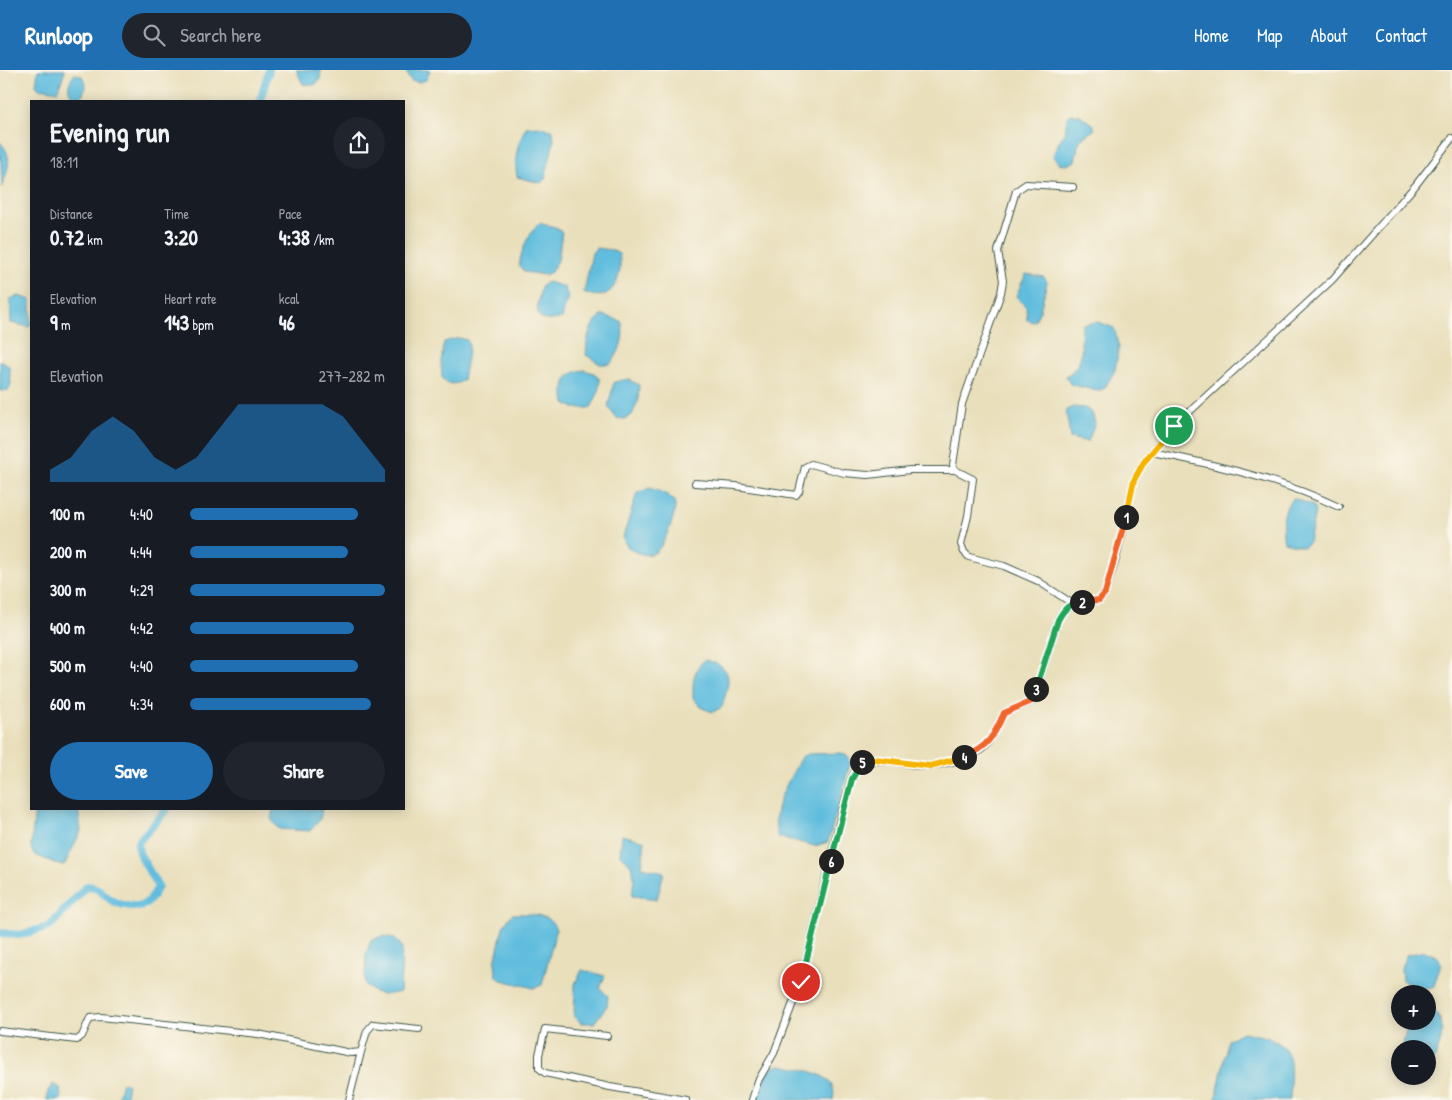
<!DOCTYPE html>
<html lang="en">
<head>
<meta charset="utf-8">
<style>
	:root { --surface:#171b24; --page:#20242c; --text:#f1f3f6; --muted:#9ea1a6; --accent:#1f6fb2 }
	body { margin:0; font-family:"Patrick Hand",sans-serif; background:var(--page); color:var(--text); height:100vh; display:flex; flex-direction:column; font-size:19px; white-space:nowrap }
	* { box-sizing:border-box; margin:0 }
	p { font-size:16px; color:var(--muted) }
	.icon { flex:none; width:28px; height:28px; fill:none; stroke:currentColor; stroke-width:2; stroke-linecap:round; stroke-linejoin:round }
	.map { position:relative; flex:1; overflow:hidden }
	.side { position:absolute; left:30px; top:30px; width:375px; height:710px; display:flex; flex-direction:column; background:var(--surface); border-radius:0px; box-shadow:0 2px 12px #0003 }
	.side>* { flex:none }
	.controls { position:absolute; left:1391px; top:915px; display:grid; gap:10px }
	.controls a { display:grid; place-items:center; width:45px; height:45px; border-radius:50%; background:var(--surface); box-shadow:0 2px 12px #0003; font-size:25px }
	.pin { position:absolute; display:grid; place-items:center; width:42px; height:42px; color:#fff; margin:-21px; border:2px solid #fff; border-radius:50%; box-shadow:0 1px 5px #0007 }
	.km { position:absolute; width:25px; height:25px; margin:-12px; border-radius:50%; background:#222; color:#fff; font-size:14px; line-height:25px; text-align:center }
	.round { display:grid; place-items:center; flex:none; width:52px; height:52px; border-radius:26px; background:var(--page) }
	.headline { display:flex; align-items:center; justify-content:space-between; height:85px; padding:0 20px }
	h1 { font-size:28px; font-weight:700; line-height:38px }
	.figures { display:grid; grid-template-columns:repeat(3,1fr); gap:8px; height:85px; padding:5px 20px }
	.figures div { display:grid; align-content:center }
	.figures b { font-size:21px; font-weight:700 }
	.figures small { font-size:14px; font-weight:400 }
	.figures p { font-size:14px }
	.chart { height:140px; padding:10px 20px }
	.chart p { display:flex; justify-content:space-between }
	.chart svg { width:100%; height:90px; margin-top:5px; fill:var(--accent); opacity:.7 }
	.action { display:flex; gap:10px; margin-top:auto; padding:10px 20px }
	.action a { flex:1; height:58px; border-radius:30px; background:var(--accent); color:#fff; font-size:20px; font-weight:700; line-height:58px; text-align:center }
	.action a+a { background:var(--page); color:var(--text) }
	ul { padding:0 20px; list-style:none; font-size:16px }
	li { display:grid; grid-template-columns:80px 60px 1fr; align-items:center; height:38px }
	li i { height:12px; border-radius:6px; background:var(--accent) }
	header { display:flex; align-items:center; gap:30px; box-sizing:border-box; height:70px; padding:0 25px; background:var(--accent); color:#fff }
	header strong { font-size:24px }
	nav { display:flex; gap:28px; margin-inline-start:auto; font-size:18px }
	.search { width:350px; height:45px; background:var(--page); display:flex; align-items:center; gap:12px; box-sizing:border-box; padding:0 18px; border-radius:28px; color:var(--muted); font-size:19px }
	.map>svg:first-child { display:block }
	.water { fill:#60bdde; stroke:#407d89 }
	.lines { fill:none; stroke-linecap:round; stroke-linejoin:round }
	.canal { stroke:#60bdde; stroke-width:8 }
	.minor-casing { stroke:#3d5548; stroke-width:8 }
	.minor { stroke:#fff; stroke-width:6 }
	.split-1-casing { stroke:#fff; stroke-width:10 }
	.split-2-casing { stroke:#fff; stroke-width:10 }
	.split-3-casing { stroke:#fff; stroke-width:10 }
	.split-4-casing { stroke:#fff; stroke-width:10 }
	.split-5-casing { stroke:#fff; stroke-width:10 }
	.split-6-casing { stroke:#fff; stroke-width:10 }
	.split-7-casing { stroke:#fff; stroke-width:10 }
	.split-1 { stroke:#f5b400; stroke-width:6 }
	.split-2 { stroke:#f0652b; stroke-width:6 }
	.split-3 { stroke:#22a559; stroke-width:6 }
	.split-4 { stroke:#f0652b; stroke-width:6 }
	.split-5 { stroke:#f5b400; stroke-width:6 }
	.split-6 { stroke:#22a559; stroke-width:6 }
	.split-7 { stroke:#22a559; stroke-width:6 }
</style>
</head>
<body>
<header>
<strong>Runloop</strong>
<div class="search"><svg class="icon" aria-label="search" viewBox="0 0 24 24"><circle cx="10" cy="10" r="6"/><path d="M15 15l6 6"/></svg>Search here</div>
<nav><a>Home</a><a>Map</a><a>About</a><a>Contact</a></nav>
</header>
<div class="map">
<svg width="1452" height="1030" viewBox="0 0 1452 1030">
	<rect width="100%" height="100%" fill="#fbf7ec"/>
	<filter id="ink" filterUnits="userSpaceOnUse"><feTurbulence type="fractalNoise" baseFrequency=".02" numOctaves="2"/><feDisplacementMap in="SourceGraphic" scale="10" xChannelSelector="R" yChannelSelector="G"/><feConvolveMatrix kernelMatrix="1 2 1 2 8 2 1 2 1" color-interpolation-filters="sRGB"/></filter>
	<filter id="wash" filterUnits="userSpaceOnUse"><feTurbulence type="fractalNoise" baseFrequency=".0096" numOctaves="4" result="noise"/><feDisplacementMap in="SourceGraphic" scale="20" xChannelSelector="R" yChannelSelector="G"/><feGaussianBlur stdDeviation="1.12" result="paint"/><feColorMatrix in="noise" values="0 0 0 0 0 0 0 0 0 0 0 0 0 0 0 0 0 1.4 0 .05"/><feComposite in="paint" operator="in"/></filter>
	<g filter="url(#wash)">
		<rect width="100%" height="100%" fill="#e9dfbb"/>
		<path class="water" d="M38 0H65L58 21 39 18 36 15Z
			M296 0H321L320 9 315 15 303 14Z
			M405 0H430L426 10 419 12 411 11Z
			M75 4 82 6 86 13 83 25 76 28C65 24 68 11 75 4Z
			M1070 44 1080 45 1094 55V60C1075 72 1080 70 1075 91L1067 95 1060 94 1053 86C1056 76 1060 71 1064 63 1068 56 1064 50 1070 44Z
			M539 56 553 61 554 71 545 109 541 113 517 107C514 88 517 74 526 57Z
			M0 72C14 87 8 99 2 117Z
			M539 153 555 157 562 162 558 190 551 202 545 205 524 202 519 195C522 179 527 166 539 153Z
			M596 178 612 180 619 184C624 208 611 236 584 222L592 183Z
			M1026 204 1044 207 1047 212 1040 241 1034 252 1027 250 1026 237 1016 226Z
			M548 212 564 217 568 226 562 248C531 257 536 237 542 215Z
			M19 226 31 230V254L29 257 11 253 10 229Z
			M603 245 621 251C626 265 620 284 610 294H600L586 285C587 269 588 255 603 245Z
			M1098 252 1114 258 1119 277 1115 300 1105 318 1097 321 1070 314 1066 306C1090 291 1077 272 1083 254Z
			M459 268 467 270 469 276 463 310C457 315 446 316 442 307L441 292 444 272Z
			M0 291 9 296 11 314 9 320 0 321Z
			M584 300 594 303 600 310 599 321 591 338H574L565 333C562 315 564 303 584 300Z
			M628 309 639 315 638 331 632 345 625 349 616 348 608 337 614 312Z
			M1073 337 1085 338 1092 343 1095 353 1088 372 1070 368 1066 340Z
			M650 418C658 421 669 424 674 431 679 440 664 474 657 481 651 486 645 485 638 483 630 480 625 476 623 467L637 423Z
			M1293 428 1313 436 1315 442 1309 472 1303 477 1284 472C1281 457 1282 439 1293 428Z
			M705 590C736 597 729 612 722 637L713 642 702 638 693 628C693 613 692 600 705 590Z
			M842 683 849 687 850 694 828 772 815 776 778 767C768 742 790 709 801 687L808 684Z
			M35 739H78L81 761 65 794 62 796 33 784 31 776Z
			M273 739H322L320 749 310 761 279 759 271 749Z
			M622 765 645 771 642 797 664 802 657 829 632 826C634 807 638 797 620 785Z
			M512 844C528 844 551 842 556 860L542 915 534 918 501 910 496 905 495 892 503 857Z
			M383 866C392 867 399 870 402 878L400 922C385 926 375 926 365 914L366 885 371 870Z
			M1425 881 1438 887 1441 893 1434 916C1423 921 1412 916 1402 910L1401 898 1406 885Z
			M582 900 605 906 600 918 608 926 607 936 594 953H581L574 946 575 914Z
			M1428 941C1452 945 1439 979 1432 996L1428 1000V979H1402L1408 951H1428Z
			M1242 962C1296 971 1291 982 1290 1030H1216L1228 970Z
			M779 995C798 999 840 1001 833 1030H757C762 1016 764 1000 779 995Z
			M122 1012 128 1015 125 1030H117Z
			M53 1014 60 1018 61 1030H47L48 1021Z"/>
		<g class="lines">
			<path class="canal" d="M260 31 269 0
				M0 863 19 865 49 857 87 816C100 816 104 827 115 832 123 836 132 836 140 837L150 830 158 817 139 783 138 772 167 739"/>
		</g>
	</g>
	<g filter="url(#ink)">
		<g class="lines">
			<g class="minor-casing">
				<path id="minor" d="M1073 117 1026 114 1016 121 998 181 1003 211 1001 223 962 334 953 395 955 400 973 409 968 446 961 474 964 482 969 487 1004 496 1038 511 1073 534
					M1152 382C1216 395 1280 409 1339 437
					M695 413 736 416 796 425 799 421 805 397 811 394 844 403 868 405 910 400H955
					M0 961 77 970 82 966 90 948 101 947 258 964 351 983 361 982 367 961 373 954 419 959
					M607 966 545 959 539 985V998L545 1003 610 1017 686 1030
					M349 1030 361 982
					M752 1030 758 1011 774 983 801 912 839 753 851 709 860 693C879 688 893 691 912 695 931 698 968 691 982 679 992 670 999 655 1004 643L1033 631 1058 549C1070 529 1080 535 1099 530L1105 523 1116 489 1134 410 1144 392 1174 356 1332 210 1415 116 1452 68"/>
			</g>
			<use href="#minor" class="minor"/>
		</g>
	</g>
	<g class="lines" filter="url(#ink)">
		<g class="split-1-casing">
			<path id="split-1" d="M1126 447 1134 410 1144 392 1174 356"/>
		</g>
		<g class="split-2-casing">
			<path id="split-2" d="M1082 532 1099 530 1105 523 1126 447"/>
		</g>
		<g class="split-3-casing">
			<path id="split-3" d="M1036 619 1058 550C1064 539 1070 532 1082 532"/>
		</g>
		<g class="split-4-casing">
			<path id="split-4" d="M964 687C988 677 994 666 1004 643L1032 631 1036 619"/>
		</g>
		<g class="split-5-casing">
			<path id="split-5" d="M862 692 875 689 930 696 964 687"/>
		</g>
		<g class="split-6-casing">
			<path id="split-6" d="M831 791 852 709 862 692"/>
		</g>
		<g class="split-7-casing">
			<path id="split-7" d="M801 912 831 791"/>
		</g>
		<use href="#split-1" class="split-1"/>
		<use href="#split-2" class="split-2"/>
		<use href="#split-3" class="split-3"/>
		<use href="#split-4" class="split-4"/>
		<use href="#split-5" class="split-5"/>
		<use href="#split-6" class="split-6"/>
		<use href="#split-7" class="split-7"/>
	</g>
</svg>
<div class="controls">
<a>+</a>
<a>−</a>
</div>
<div class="pin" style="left:1174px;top:356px;background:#1e9e55"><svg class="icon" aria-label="arrive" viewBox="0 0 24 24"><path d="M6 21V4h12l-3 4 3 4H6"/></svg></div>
<div class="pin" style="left:801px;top:912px;background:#d93025"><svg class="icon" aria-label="check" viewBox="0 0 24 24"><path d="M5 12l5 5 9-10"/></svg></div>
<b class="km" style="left:1126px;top:447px">1</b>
<b class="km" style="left:1082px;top:532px">2</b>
<b class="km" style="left:1036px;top:619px">3</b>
<b class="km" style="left:964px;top:687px">4</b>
<b class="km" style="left:862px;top:692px">5</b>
<b class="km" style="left:831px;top:791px">6</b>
<section class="side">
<div class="headline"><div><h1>Evening run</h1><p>18:11</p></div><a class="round"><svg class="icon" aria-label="share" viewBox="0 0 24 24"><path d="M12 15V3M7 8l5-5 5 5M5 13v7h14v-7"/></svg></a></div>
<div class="figures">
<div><p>Distance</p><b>0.72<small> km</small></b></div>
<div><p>Time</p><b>3:20</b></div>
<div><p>Pace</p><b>4:38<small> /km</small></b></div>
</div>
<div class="figures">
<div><p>Elevation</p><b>9<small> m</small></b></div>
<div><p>Heart rate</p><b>143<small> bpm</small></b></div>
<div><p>kcal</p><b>46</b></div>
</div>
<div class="chart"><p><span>Elevation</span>277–282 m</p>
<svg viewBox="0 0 160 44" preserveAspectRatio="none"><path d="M0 44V38L10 32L20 19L30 12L40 19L50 32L60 38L70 32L80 19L90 6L100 6L110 6L120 6L130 6L140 12L150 25L160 38V44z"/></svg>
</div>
<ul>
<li><b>100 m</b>4:40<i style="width:86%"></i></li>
<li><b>200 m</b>4:44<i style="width:81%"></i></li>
<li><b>300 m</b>4:29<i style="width:100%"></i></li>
<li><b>400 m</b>4:42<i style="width:84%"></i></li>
<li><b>500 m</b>4:40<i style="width:86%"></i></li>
<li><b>600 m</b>4:34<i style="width:93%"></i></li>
</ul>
<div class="action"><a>Save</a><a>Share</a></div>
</section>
</div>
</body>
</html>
